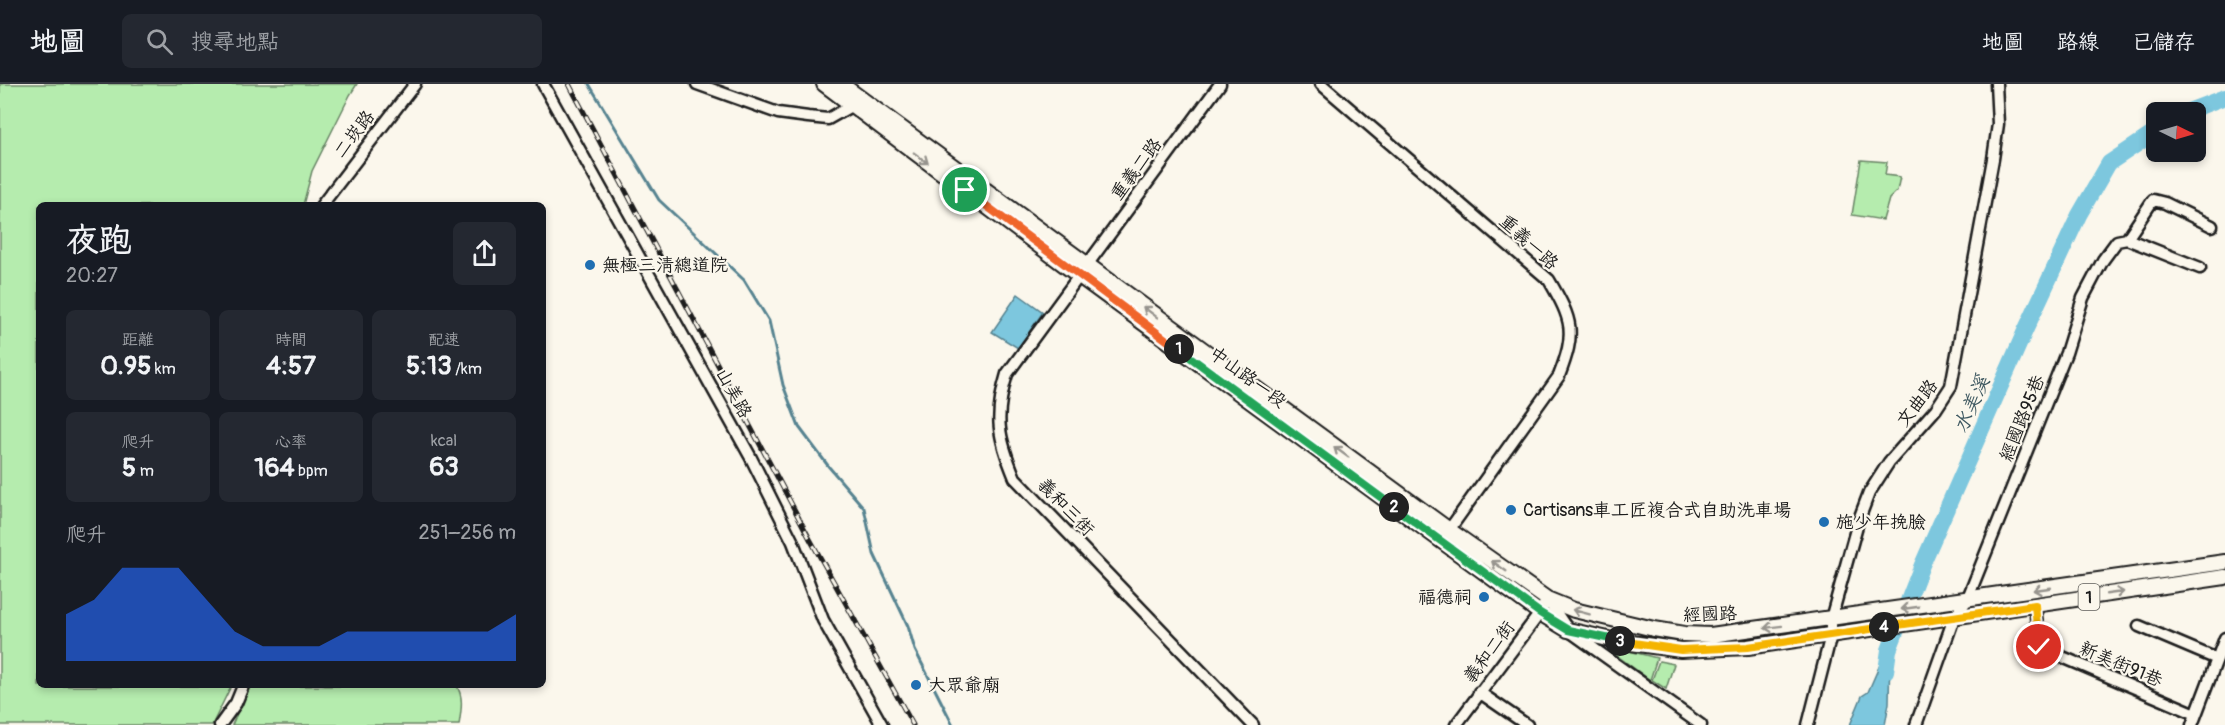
<!DOCTYPE html>
<html lang="zh-TW">
<head>
<meta charset="utf-8">
<style>
	:root { --surface:#171b24; --page:#242831; --text:#f1f3f6; --muted:#9ea1a6; --line:#363941; --accent:#2563eb }
	body { margin:0; font-family:Pangolin,"LXGW WenKai TC",sans-serif; background:var(--page); color:var(--text); height:100vh; display:flex; flex-direction:column; font-size:22px; white-space:nowrap }
	* { box-sizing:border-box; margin:0 }
	p { font-size:20px; color:var(--muted) }
	.icon { flex:none; width:33px; height:33px; fill:none; stroke:currentColor; stroke-width:2; stroke-linecap:round; stroke-linejoin:round }
	.map { position:relative; flex:1; overflow:hidden }
	.sheet { position:absolute; left:36px; top:118px; width:510px; height:486px; display:flex; flex-direction:column; background:var(--surface); border-radius:9px; box-shadow:0 3px 9px #0003 }
	.sheet>* { flex:none }
	.needle { width:39px; rotate:95deg }
	.tools { position:absolute; left:2146px; top:18px; display:grid; gap:12px }
	.tools a { display:grid; place-items:center; width:60px; height:60px; border-radius:9px; background:var(--surface); box-shadow:0 3px 9px #0003; font-size:30px }
	.pin { position:absolute; display:grid; place-items:center; width:51px; height:51px; color:#fff; margin:-26px; border:3px solid #fff; border-radius:50%; box-shadow:0 2px 6px #0007 }
	.km { position:absolute; width:30px; height:30px; margin:-15px; border-radius:50%; background:#222; color:#fff; font-size:16px; line-height:30px; text-align:center }
	.round { display:grid; place-items:center; flex:none; width:63px; height:63px; border-radius:9px; background:var(--page) }
	.overview { display:flex; align-items:center; justify-content:space-between; height:102px; padding:0 30px }
	h1 { font-size:33px; font-weight:700; line-height:45px }
	.stats { display:grid; grid-template-columns:repeat(3,1fr); gap:9px; height:102px; padding:6px 30px }
	.stats div { display:grid; align-content:center; border-radius:9px; background:var(--page); text-align:center }
	.stats b { font-size:26px; font-weight:700 }
	.stats small { font-size:16px; font-weight:400 }
	.stats p { font-size:16px }
	.chart { height:168px; padding:12px 30px }
	.chart p { display:flex; justify-content:space-between }
	.chart svg { width:100%; height:108px; margin-top:6px; fill:var(--accent); opacity:.7 }
	header { display:flex; align-items:center; gap:36px; box-sizing:border-box; height:84px; padding:0 30px; background:var(--surface); border-bottom:2px solid var(--line) }
	header strong { font-size:28px }
	nav { display:flex; gap:33px; margin-inline-start:auto; font-size:21px }
	.search { width:420px; height:54px; background:var(--page); display:flex; align-items:center; gap:15px; box-sizing:border-box; padding:0 21px; border-radius:9px; color:var(--muted); font-size:22px }
	.map>svg:first-child { display:block }
	.green { fill:#b5ecae; stroke:#688465; stroke-width:1.5 }
	.water { fill:#7dc7de; stroke:#568390; stroke-width:1.5 }
	.lines { fill:none; stroke-linecap:round; stroke-linejoin:round }
	.stream { stroke:#568390; stroke-width:3 }
	.river { stroke:#7dc7de; stroke-width:16 }
	.minor-casing { stroke:#1c1c1c; stroke-width:15 }
	.major-casing { stroke:#1c1c1c; stroke-width:18 }
	.minor { stroke:#fbf7ec; stroke-width:10 }
	.major { stroke:#fbf7ec; stroke-width:14 }
	.rail-casing { stroke:#1c1c1c; stroke-width:5 }
	.rail { stroke:#fbf7ec; stroke-width:3; stroke-dasharray:9; stroke-linecap:butt }
	.oneway { stroke:#97948e }
	.split-1-casing { stroke:#fff; stroke-width:12 }
	.split-2-casing { stroke:#fff; stroke-width:12 }
	.split-3-casing { stroke:#fff; stroke-width:12 }
	.split-4-casing { stroke:#fff; stroke-width:12 }
	.split-5-casing { stroke:#fff; stroke-width:12 }
	.split-1 { stroke:#f0652b; stroke-width:8 }
	.split-2 { stroke:#22a559; stroke-width:8 }
	.split-3 { stroke:#22a559; stroke-width:8 }
	.split-4 { stroke:#f5b400; stroke-width:8 }
	.split-5 { stroke:#f5b400; stroke-width:8 }
	.poi-dot { fill:#1f6fb2; stroke:#fbf7ec; stroke-width:2 }
	.labels { text-anchor:middle; stroke-width:4.5; stroke-linejoin:round; paint-order:stroke }
	.shield { fill:#fbf7ec; stroke:#5f5e5a; stroke-width:1.5 }
	.shield-label { font-size:16px; font-weight:bold; fill:#1c1c1c }
	.street-label { font-size:18px; fill:#1c1c1c; stroke:#fbf7ec }
	.poi-label { font-size:18px; fill:#1c1c1c; stroke:#fbf7ec; text-anchor:start }
	.water-label { font-size:20px; font-style:italic; fill:#3e5860; stroke:#fbf7ec }
</style>
</head>
<body>
<header>
<strong>地圖</strong>
<div class="search"><svg class="icon" aria-label="search" viewBox="0 0 24 24"><circle cx="10" cy="10" r="6"/><path d="M15 15l6 6"/></svg>搜尋地點</div>
<nav><a>地圖</a><a>路線</a><a>已儲存</a></nav>
</header>
<div class="map">
<svg width="2225" height="641" viewBox="0 0 2225 641">
	<rect width="100%" height="100%" fill="#fbf7ec"/>
	<filter id="ink" filterUnits="userSpaceOnUse"><feTurbulence type="fractalNoise" baseFrequency=".0167" numOctaves="2"/><feDisplacementMap in="SourceGraphic" scale="12" xChannelSelector="R" yChannelSelector="G"/><feConvolveMatrix kernelMatrix="1 2 1 2 8 2 1 2 1" color-interpolation-filters="sRGB"/></filter>
	<g filter="url(#ink)">
		<path class="green" d="M0 0H357L350 11 312 87 303 121 39 122V602H231L212 641H0Z
			M1861 76 1887 78 1885 91 1900 93 1897 107 1889 115 1883 136 1852 131Z
			M1609 562 1657 574 1650 596 1608 565Z
			M1659 577 1674 580 1666 605 1652 596Z
			M249 602H457C464 614 461 627 459 641H232Z"/>
		<path class="water" d="M1018 210 1043 228 1018 264 992 248Z
			M1890 564 1889 619 1885 641H1850L1862 612 1868 608 1885 569Z"/>
		<g class="lines">
			<path class="stream" d="M589 0 659 116 744 196 769 237 783 301 799 343 829 383 864 424 874 470 908 542 915 566 953 641"/>
			<path class="river" d="M2186 28 2225 13
				M1886 587 1889 566 1922 481 2025 247 2079 131 2109 79 2157 47"/>
			<g class="minor-casing">
				<path id="minor" d="M543 0 750 372 793 458 823 536 882 641
					M697 0 778 29 808 33 828 35 851 22 855 16
					M1220 0 1007 290C994 333 998 353 1015 394L1253 641
					M1321 0 1549 196C1573 237 1576 248 1559 292L1449 446
					M321 122 415 0
					M2127 155 2153 116 2165 119 2212 142
					M2035 521 2039 563 2196 630
					M2139 542 2217 575
					M1479 608 1527 641
					M220 641 236 619 243 602
					M1456 641 1540 529 1547 515 1568 546 1701 641
					M1808 641 1831 551V535L1858 438 1869 409 1889 378 1936 325 1951 302 1993 75 1998 40 1996 0
					M1916 641 1954 534 1967 516 2066 269 2083 214 2103 176 2117 157 2127 155 2200 184
					M2192 641 2225 554"/>
			</g>
			<g class="major-casing">
				<path id="major" d="M824 0 1078 191 1540 529 1568 546 1617 557 1681 566 1748 563 2225 493
					M841 0 1449 446 1547 515 1574 526 1654 545 1684 550 1711 551 2225 478"/>
			</g>
			<use href="#minor" class="minor"/>
			<use href="#major" class="major"/>
			<g class="rail-casing">
				<path id="rail" d="M569 0 810 455 913 641"/>
			</g>
			<use href="#rail" class="rail"/>
		</g>
		<defs><path id="oneway-shaft" d="M-6 0H5M1.5-3L5.5 0L1.5 3" fill="none" stroke-width="1.6" stroke-linecap="round" stroke-linejoin="round" transform="scale(1.5)"/></defs>
		<g class="oneway">
			<use href="#oneway-shaft" transform="translate(921 74) rotate(37)"/>
			<use href="#oneway-shaft" transform="translate(1150 228) rotate(-143)"/>
			<use href="#oneway-shaft" transform="translate(1341 368) rotate(-144)"/>
			<use href="#oneway-shaft" transform="translate(1499 482) rotate(-145)"/>
			<use href="#oneway-shaft" transform="translate(2042 505) rotate(172)"/>
			<use href="#oneway-shaft" transform="translate(2115 509) rotate(-8)"/>
			<use href="#oneway-shaft" transform="translate(1910 524) rotate(172)"/>
			<use href="#oneway-shaft" transform="translate(1581 528) rotate(-165)"/>
			<use href="#oneway-shaft" transform="translate(1773 543) rotate(173)"/>
		</g>
	</g>
	<g class="lines" filter="url(#ink)">
		<g class="split-1-casing">
			<path id="split-1" d="M965 106 1179 265"/>
		</g>
		<g class="split-2-casing">
			<path id="split-2" d="M1179 265 1394 423"/>
		</g>
		<g class="split-3-casing">
			<path id="split-3" d="M1394 423 1540 529 1568 546 1620 557"/>
		</g>
		<g class="split-4-casing">
			<path id="split-4" d="M1620 557 1681 566 1748 563 1884 543"/>
		</g>
		<g class="split-5-casing">
			<path id="split-5" d="M1884 543 2035 521 2039 563"/>
		</g>
		<use href="#split-1" class="split-1"/>
		<use href="#split-2" class="split-2"/>
		<use href="#split-3" class="split-3"/>
		<use href="#split-4" class="split-4"/>
		<use href="#split-5" class="split-5"/>
	</g>
	<g class="poi-dot">
		<circle cx="590" cy="181" r="6"/>
		<circle cx="1511" cy="426" r="6"/>
		<circle cx="1824" cy="438" r="6"/>
		<circle cx="1484" cy="513" r="6"/>
		<circle cx="916" cy="601" r="6"/>
	</g>
	<g class="labels">
		<rect class="shield" x="2078.5" y="500" width="21" height="26" rx="4.5"/>
		<g class="shield-label">
			<text x="2089" y="519">1</text>
		</g>
		<g class="street-label">
			<text transform="translate(354 50) rotate(-53)" y="6">二崁路</text>
			<text transform="translate(1136 85) rotate(-53)" y="6">重義二路</text>
			<text transform="translate(1529 158) rotate(42)" y="6">重義一路</text>
			<text transform="translate(1248 293) rotate(36)" y="6">中山路一段</text>
			<text transform="translate(734 309) rotate(61)" y="6">山美路</text>
			<text transform="translate(1917 319) rotate(-52)" y="6">文曲路</text>
			<text transform="translate(2022 334) rotate(-68)" y="6">經國路95巷</text>
			<text transform="translate(1066 423) rotate(46)" y="6">義和三街</text>
			<text transform="translate(1710 530) rotate(-2)" y="6">經國路</text>
			<text transform="translate(1489 568) rotate(-53)" y="6">義和二街</text>
			<text transform="translate(2121 580) rotate(23)" y="6">新美街91巷</text>
		</g>
		<g class="poi-label">
			<text x="602" y="187">無極三清總道院</text>
			<text x="1523" y="432">Cartisans車工匠複合式自助洗車場</text>
			<text x="1836" y="444">施少年挽臉</text>
			<text x="1472" y="519" text-anchor="end">福德祠</text>
			<text x="928" y="607">大眾爺廟</text>
		</g>
		<g class="water-label">
			<text transform="translate(1971 320) rotate(-66)" y="7">水美溪</text>
		</g>
	</g>
</svg>
<div class="tools">
<a><svg class="needle" viewBox="-14 -14 28 28"><path d="M0-13l5 13h-10z" fill="#e53935"/><path d="M0 13l5-13h-10z" fill="#9ea1a6"/></svg></a>
</div>
<div class="pin" style="left:965px;top:106px;background:#1e9e55"><svg class="icon" aria-label="arrive" viewBox="0 0 24 24"><path d="M6 21V4h12l-3 4 3 4H6"/></svg></div>
<div class="pin" style="left:2039px;top:563px;background:#d93025"><svg class="icon" aria-label="check" viewBox="0 0 24 24"><path d="M5 12l5 5 9-10"/></svg></div>
<b class="km" style="left:1179px;top:265px">1</b>
<b class="km" style="left:1394px;top:423px">2</b>
<b class="km" style="left:1620px;top:557px">3</b>
<b class="km" style="left:1884px;top:543px">4</b>
<section class="sheet">
<div class="overview"><div><h1>夜跑</h1><p>20:27</p></div><a class="round"><svg class="icon" aria-label="share" viewBox="0 0 24 24"><path d="M12 15V3M7 8l5-5 5 5M5 13v7h14v-7"/></svg></a></div>
<div class="stats">
<div><p>距離</p><b>0.95<small> km</small></b></div>
<div><p>時間</p><b>4:57</b></div>
<div><p>配速</p><b>5:13<small> /km</small></b></div>
</div>
<div class="stats">
<div><p>爬升</p><b>5<small> m</small></b></div>
<div><p>心率</p><b>164<small> bpm</small></b></div>
<div><p>kcal</p><b>63</b></div>
</div>
<div class="chart"><p><span>爬升</span>251–256 m</p>
<svg viewBox="0 0 160 44" preserveAspectRatio="none"><path d="M0 44V25L10 19L20 6L30 6L40 6L50 19L60 32L70 38L80 38L90 38L100 32L110 32L120 32L130 32L140 32L150 32L160 25V44z"/></svg>
</div>
</section>
</div>
</body>
</html>
